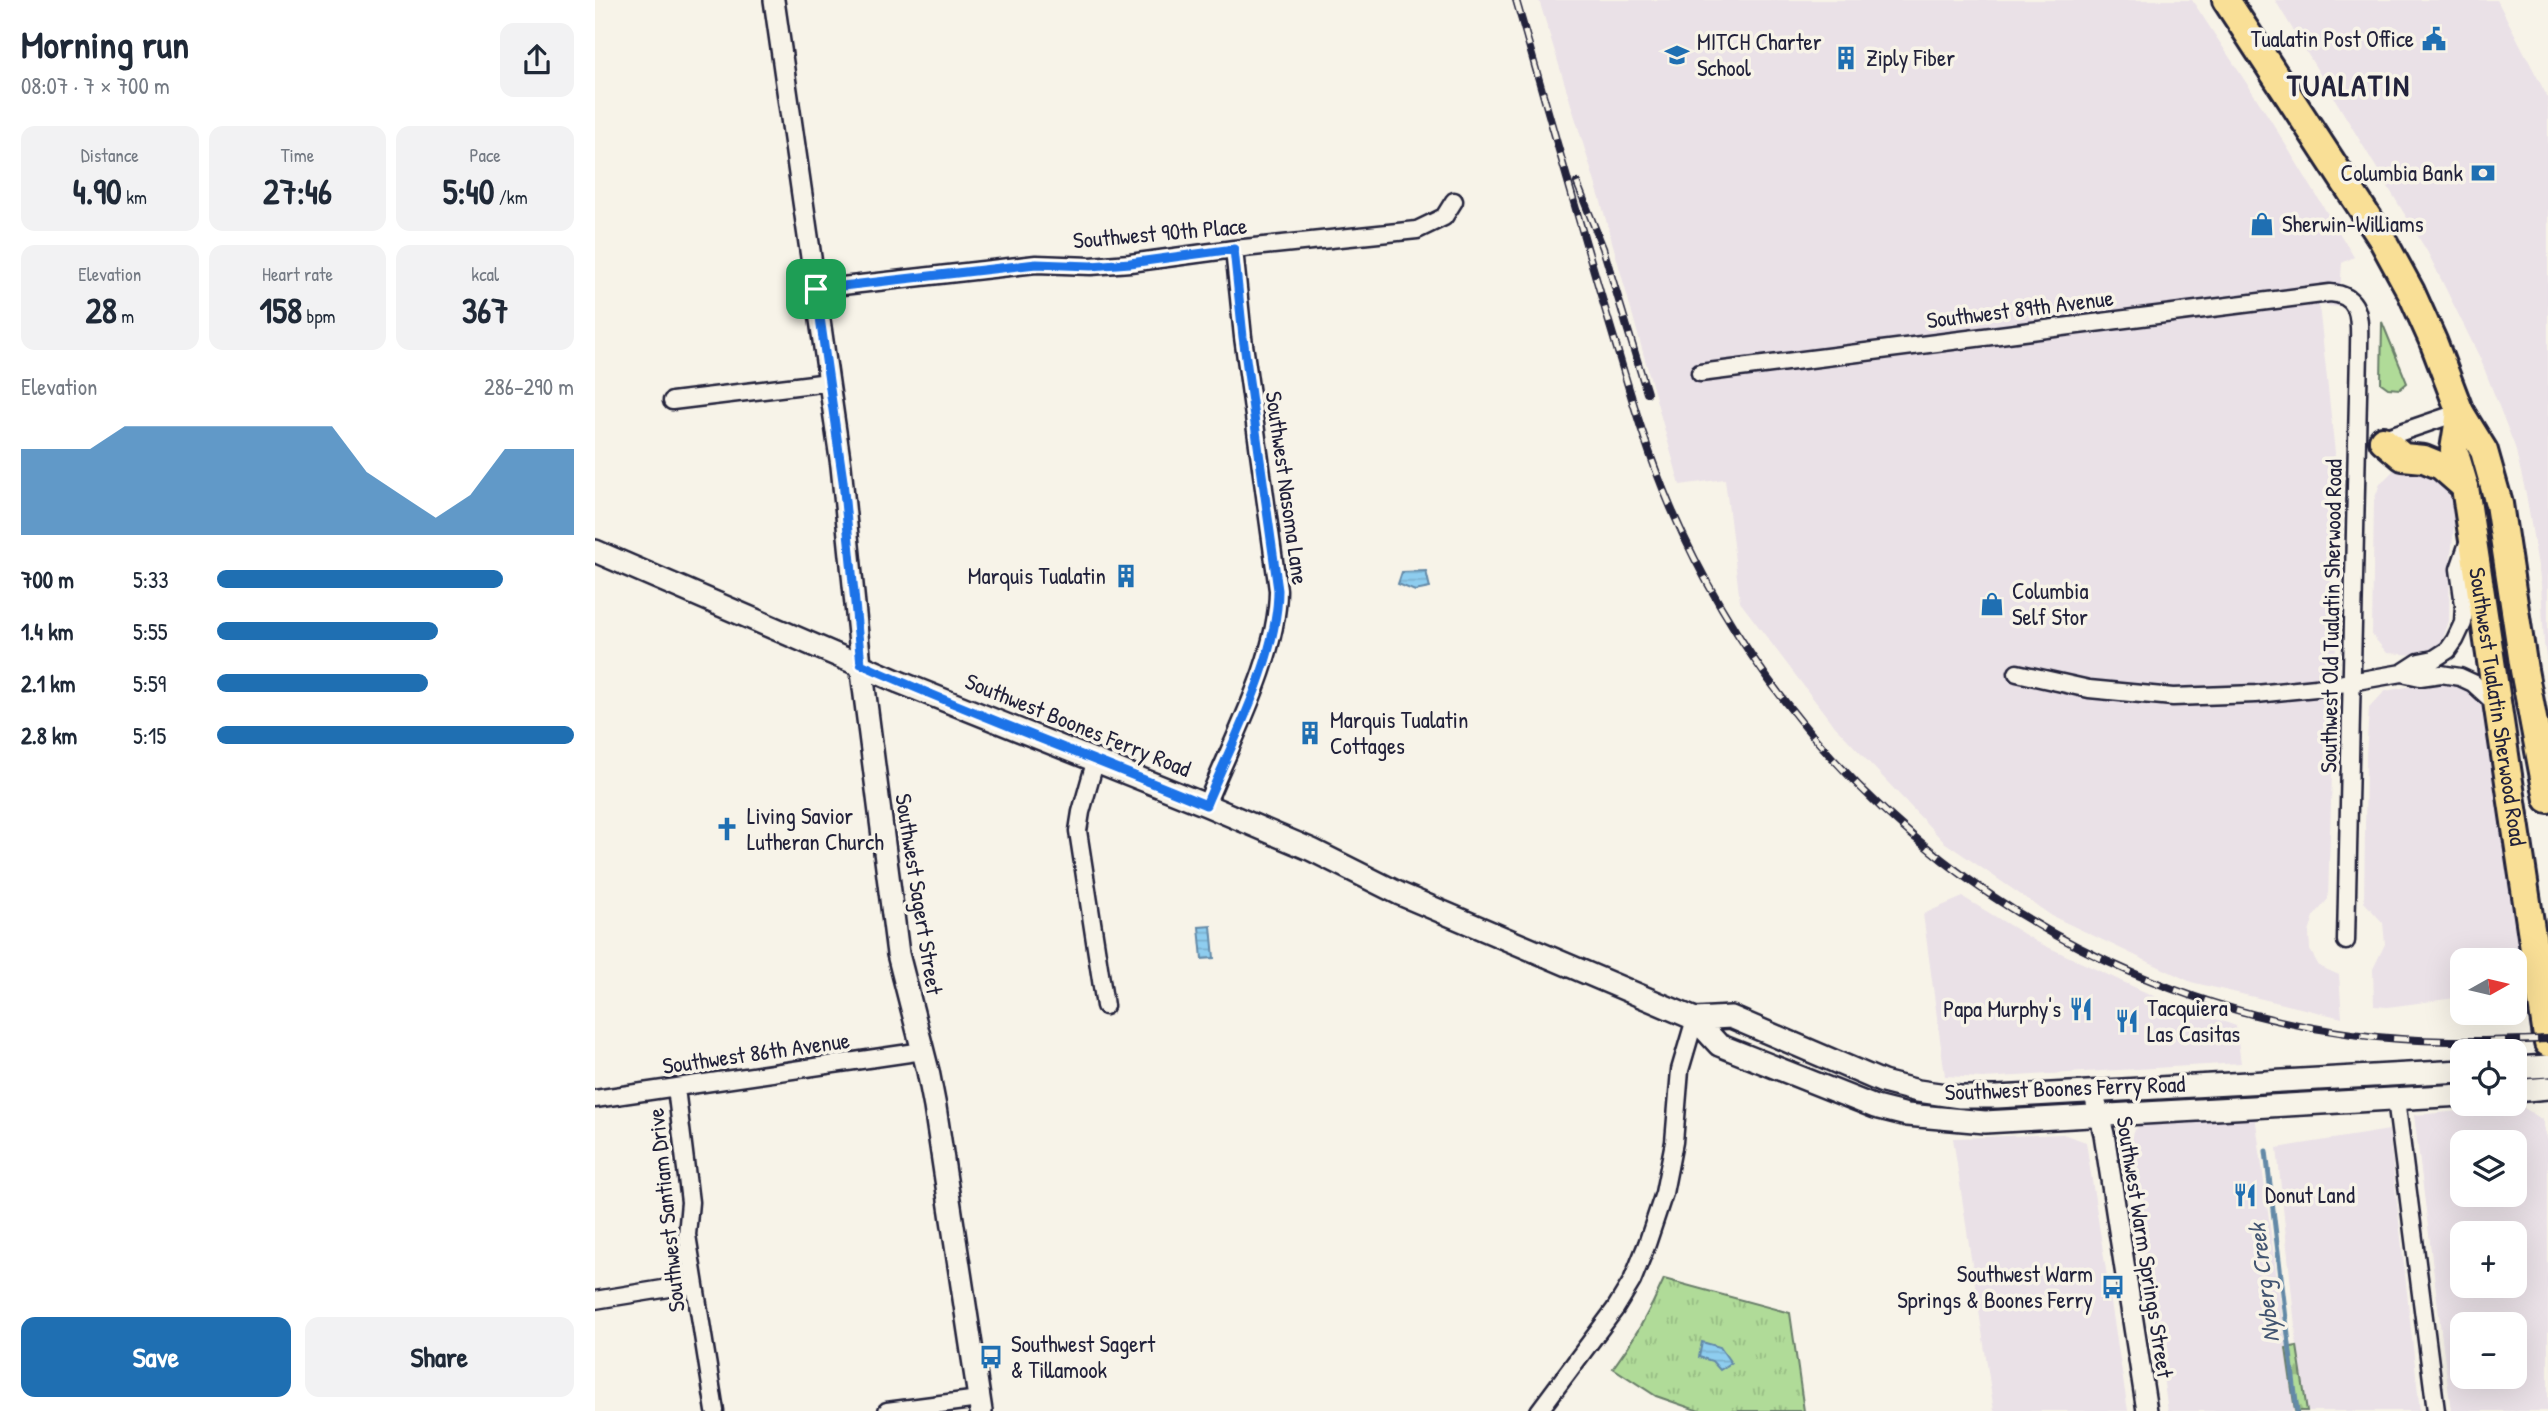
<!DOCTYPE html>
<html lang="en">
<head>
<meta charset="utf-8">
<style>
	:root { --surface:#fff; --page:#f2f2f3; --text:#1f2937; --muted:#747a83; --accent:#1f6fb2 }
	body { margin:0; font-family:"Patrick Hand",sans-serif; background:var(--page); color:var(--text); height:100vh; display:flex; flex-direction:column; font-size:26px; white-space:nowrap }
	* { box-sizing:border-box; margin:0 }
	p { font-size:23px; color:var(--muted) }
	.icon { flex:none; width:38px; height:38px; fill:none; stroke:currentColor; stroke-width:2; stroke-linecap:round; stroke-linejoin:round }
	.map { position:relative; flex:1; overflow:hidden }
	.sheet { display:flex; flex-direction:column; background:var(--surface); width:595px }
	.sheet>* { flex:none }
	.needle { width:46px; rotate:82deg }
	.fabs { position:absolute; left:1855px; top:948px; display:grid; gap:14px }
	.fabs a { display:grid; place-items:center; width:77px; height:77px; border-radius:14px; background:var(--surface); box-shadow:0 7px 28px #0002; font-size:35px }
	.pin { position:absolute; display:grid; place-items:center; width:60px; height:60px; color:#fff; margin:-30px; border-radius:14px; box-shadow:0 4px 10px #0006 }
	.round { display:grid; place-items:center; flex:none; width:74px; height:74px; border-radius:14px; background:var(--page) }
	.overview { display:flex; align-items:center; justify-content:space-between; height:119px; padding:0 21px }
	h1 { font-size:38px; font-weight:700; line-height:52px }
	.metrics { display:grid; grid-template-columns:repeat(3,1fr); gap:10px; height:119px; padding:7px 21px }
	.metrics div { display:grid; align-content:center; border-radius:14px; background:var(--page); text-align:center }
	.metrics b { font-size:35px; font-weight:700 }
	.metrics small { font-size:19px; font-weight:400 }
	.metrics p { font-size:19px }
	.chart { height:196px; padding:14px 21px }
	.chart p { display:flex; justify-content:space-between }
	.chart svg { width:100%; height:126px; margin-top:7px; fill:var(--accent); opacity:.7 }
	.button { display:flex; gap:14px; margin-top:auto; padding:14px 21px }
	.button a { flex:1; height:80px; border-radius:14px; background:var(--accent); color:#fff; font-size:28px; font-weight:700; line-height:80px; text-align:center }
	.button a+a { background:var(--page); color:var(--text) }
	ul { padding:0 21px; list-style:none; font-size:23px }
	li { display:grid; grid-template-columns:112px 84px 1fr; align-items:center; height:52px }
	li i { height:18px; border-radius:9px; background:var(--accent) }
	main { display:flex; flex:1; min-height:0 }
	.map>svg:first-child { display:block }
	.built { fill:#eae1e7; fill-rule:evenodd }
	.grass { fill:#b0db98; stroke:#697e6a; stroke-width:2 }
	.forest { fill:url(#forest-firs); stroke:#697e6a; stroke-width:2 }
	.park { fill:url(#park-tufts); stroke:#697e6a; stroke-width:2 }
	.water { fill:url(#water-rules); stroke:#6389a7; stroke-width:2 }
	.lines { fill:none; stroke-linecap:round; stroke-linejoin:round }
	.stream { stroke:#6389a7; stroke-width:5 }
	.minor-casing { stroke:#22223b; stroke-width:21 }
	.tertiary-casing { stroke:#22223b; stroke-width:24 }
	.secondary-casing { stroke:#22223b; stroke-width:26 }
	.trunk-casing { stroke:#22223b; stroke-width:32 }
	.minor { stroke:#f7f3e8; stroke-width:16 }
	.tertiary { stroke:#f7f3e8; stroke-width:19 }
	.secondary { stroke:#f7f3e8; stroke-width:21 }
	.trunk { stroke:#f9df96; stroke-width:26 }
	.rail-casing { stroke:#22223b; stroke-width:8 }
	.rail { stroke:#f7f3e8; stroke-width:5; stroke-dasharray:16; stroke-linecap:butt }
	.route-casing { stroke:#fff; stroke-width:14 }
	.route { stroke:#1a73e8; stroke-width:9 }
	.labels { text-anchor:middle; stroke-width:7; stroke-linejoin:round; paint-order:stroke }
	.poi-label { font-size:23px; fill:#22223b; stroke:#f7f3e8; text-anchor:start }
	.street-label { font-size:23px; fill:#22223b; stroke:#f7f3e8 }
	.water-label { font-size:24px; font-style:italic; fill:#425571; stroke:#f7f3e8 }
	.district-label { font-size:30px; font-weight:bold; letter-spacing:2px; fill:#22223b; stroke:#f7f3e8 }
</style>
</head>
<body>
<main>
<section class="sheet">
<div class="overview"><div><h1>Morning run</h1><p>08:07 · 7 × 700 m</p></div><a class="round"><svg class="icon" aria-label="share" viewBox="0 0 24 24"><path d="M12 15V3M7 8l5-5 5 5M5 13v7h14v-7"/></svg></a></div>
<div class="metrics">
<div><p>Distance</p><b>4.90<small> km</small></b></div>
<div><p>Time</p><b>27:46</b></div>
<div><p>Pace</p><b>5:40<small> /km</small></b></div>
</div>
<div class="metrics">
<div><p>Elevation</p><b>28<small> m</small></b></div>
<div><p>Heart rate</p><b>158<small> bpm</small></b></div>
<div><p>kcal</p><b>367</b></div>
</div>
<div class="chart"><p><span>Elevation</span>286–290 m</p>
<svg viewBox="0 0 160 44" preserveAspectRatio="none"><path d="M0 44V14L10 14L20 14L30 6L40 6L50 6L60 6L70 6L80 6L90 6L100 22L110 30L120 38L130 30L140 14L150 14L160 14V44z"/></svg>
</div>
<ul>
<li><b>700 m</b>5:33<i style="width:80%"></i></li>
<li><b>1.4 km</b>5:55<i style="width:62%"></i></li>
<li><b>2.1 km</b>5:59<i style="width:59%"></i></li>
<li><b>2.8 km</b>5:15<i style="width:100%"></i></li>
</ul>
<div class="button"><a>Save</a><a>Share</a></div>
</section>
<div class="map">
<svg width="1953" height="1411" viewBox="0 0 1953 1411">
	<defs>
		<pattern id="forest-firs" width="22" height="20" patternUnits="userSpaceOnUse" patternTransform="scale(1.75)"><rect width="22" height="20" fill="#b0db98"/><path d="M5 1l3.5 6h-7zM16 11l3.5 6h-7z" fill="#97bc84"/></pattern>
		<pattern id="park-tufts" width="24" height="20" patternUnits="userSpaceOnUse" patternTransform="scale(1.75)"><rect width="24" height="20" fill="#b0db98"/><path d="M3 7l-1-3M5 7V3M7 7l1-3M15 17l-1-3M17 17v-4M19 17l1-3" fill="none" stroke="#97bc84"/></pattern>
		<pattern id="water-rules" width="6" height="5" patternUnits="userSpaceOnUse" patternTransform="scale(1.75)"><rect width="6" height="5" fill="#8ecdef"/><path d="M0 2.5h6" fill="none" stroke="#7ab0ce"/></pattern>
	</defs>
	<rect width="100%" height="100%" fill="#f7f3e8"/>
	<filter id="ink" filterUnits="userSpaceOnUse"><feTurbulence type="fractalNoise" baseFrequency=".0143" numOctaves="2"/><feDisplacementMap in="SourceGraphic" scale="14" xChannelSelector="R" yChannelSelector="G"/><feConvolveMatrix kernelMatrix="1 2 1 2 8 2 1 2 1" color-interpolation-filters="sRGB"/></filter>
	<g filter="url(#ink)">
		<path class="built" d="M944 0H1597L1675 119 1759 257 1747 263 1744 307 1724 305 1740 453 1732 537 1741 644 1733 899 1719 916 1714 933 1715 950 1724 966 1744 975 1747 1018 1596 982 1457 916 1349 842 1236 722 1145 602 1130 479 1085 485 1006 202Z
			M1680 0H1902L1953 98V669L1949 644 1946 584 1931 494 1920 447 1885 358 1833 253Z
			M1802 467 1842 475 1854 490 1861 510 1855 565 1854 621 1845 647 1821 655 1792 653 1777 635 1779 500 1785 484Z
			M1855 679 1877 690 1894 717 1933 988 1920 990V961H1867V997L1793 1007 1779 1006 1778 969 1790 944 1788 923 1769 902 1771 755 1774 708 1790 691Z
			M1368 897 1442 942 1565 999 1641 1026 1646 1063 1388 1078 1350 1076 1328 914Z
			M1926 1106 1948 1120 1953 1147V1411H1856L1819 1115ZM1867 1143H1920V1195H1867ZM1867 1234H1920V1286H1867ZM1867 1325H1920V1377H1867Z
			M1660 1115 1700 1411H1573L1534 1145 1538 1132 1547 1123Z
			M1794 1130 1825 1411H1712L1702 1346 1682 1148Z
			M1468 1134 1491 1142 1533 1411H1399L1358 1138Z"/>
		<path class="grass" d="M1787 322 1812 383 1805 389 1793 388 1786 383Z"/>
		<path class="forest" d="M1702 1346 1712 1411H1700L1691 1348Z"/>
		<path class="park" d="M1069 1279 1195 1313 1209 1411H1104L1061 1396 1018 1368C1039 1340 1055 1311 1069 1279Z"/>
		<path class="water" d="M831 571 835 588 820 591 803 584 807 572Z
			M616 926 619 958 607 959 604 927Z
			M1107 1342 1125 1347 1136 1363 1125 1370 1117 1361 1104 1357Z"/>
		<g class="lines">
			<path class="stream" d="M1671 1151 1702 1411"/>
			<g class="minor-casing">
				<path id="minor" d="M221 289 441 264 496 266 535 263 639 249 822 230 849 217 859 201
					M1105 373 1735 293C1769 295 1764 324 1764 350L1751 941
					M77 401 234 382
					M1783 440 1865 412
					M1422 673 1494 689 1578 697 1661 694 1721 688 1807 673 1825 677 1846 674 1865 677 1878 683 1901 704
					M1807 673 1824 662 1839 659 1853 650 1860 640 1868 623 1869 605 1864 569 1874 540
					M501 759 486 812 483 831 510 1006
					M611 805C636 742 683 657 683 590L648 337 639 249
					M81 1088 95 1202 92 1235 120 1411
					M0 1099 328 1051
					M1801 1099 1841 1411
					M0 1300 99 1284
					M292 1411 384 1399
					M944 1411 1020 1309 1037 1281 1052 1244 1069 1193 1079 1142 1085 1070 1100 1019"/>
			</g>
			<g class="tertiary-casing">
				<path id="tertiary" d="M179 0 246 466 266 664
					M1498 1091 1509 1134 1552 1411"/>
			</g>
			<g class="secondary-casing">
				<path id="secondary" d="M0 551 304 682 611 805 717 850 805 894 1100 1019 1136 1017 1288 1082 1323 1091 1365 1097H1402L1867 1071
					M266 664 303 954 333 1071 340 1107 386 1411
					M1100 1019 1124 1045 1280 1107 1312 1115 1390 1122 1867 1095
					M1920 1068 1953 1066
					M1920 1091 1953 1088"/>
			</g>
			<g class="trunk-casing">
				<g id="trunk">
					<path d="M1631 0 1787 239 1816 292 1838 341 1865 412 1889 451 1904 504 1929 670 1953 799"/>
					<path id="s1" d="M1865 412 1859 450 1870 487 1953 1043"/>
					<path d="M1788 440 1808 457 1829 459 1846 466 1870 487"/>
				</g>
			</g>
			<use href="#minor" class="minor"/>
			<use href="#tertiary" class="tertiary"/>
			<use href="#secondary" class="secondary"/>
			<use href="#trunk" class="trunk"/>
			<g class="rail-casing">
				<path id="rail" d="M921 0C952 107 982 215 1014 322 1033 385 1050 448 1076 508 1196 787 1454 993 1757 1034 1822 1043 1887 1042 1953 1039
					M982 183 1008 248 1052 393"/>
			</g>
			<use href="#rail" class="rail"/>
		</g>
	</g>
	<g class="lines" filter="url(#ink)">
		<g class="route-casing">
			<path id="route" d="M639 249 648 337 683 590C683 657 637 742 611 805 496 757 379 715 266 664L248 481 221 289 441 264 496 266 535 263Z"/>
		</g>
		<use href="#route" class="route"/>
	</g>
	<defs>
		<g id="civic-bare" transform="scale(1.89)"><path d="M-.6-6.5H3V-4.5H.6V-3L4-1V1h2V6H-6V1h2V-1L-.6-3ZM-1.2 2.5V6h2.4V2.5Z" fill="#1f6fb2" stroke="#f7f3e8" stroke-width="2.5" paint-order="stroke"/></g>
		<g id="school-bare" transform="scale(1.89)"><path d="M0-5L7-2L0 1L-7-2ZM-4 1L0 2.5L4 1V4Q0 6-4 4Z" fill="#1f6fb2" stroke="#f7f3e8" stroke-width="2.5" paint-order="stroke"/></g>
		<g id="building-bare" transform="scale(1.89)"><path d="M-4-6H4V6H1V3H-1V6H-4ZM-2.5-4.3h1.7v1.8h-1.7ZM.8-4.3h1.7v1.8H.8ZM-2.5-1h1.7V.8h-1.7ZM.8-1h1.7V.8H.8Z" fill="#1f6fb2" stroke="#f7f3e8" stroke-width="2.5" paint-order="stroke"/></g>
		<g id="bank-bare" transform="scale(1.89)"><path d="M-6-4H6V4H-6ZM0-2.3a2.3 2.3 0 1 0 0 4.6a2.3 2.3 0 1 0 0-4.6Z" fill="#1f6fb2" stroke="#f7f3e8" stroke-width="2.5" paint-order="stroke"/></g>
		<g id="shop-bare" transform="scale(1.89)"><path d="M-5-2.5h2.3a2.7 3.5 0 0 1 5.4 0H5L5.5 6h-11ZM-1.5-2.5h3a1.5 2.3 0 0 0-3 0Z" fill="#1f6fb2" stroke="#f7f3e8" stroke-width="2.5" paint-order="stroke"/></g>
		<g id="church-bare" transform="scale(1.89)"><path d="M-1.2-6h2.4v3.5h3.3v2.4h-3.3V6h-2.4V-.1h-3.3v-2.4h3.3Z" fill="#1f6fb2" stroke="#f7f3e8" stroke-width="2.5" paint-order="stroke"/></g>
		<g id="restaurant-bare" transform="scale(1.89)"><path d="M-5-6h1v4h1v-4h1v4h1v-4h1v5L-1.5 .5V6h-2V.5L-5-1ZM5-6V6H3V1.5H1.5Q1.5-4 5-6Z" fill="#1f6fb2" stroke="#f7f3e8" stroke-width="2.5" paint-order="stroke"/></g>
		<g id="bus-bare" transform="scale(1.89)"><path d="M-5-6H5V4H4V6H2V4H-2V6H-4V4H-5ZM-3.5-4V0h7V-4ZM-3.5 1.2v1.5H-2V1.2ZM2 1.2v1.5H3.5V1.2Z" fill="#1f6fb2" stroke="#f7f3e8" stroke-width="2.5" paint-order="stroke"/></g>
	</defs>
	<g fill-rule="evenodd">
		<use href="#civic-bare" x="1839" y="39"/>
		<use href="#school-bare" x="1082" y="55"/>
		<use href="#building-bare" x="1251" y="58"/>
		<use href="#bank-bare" x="1888" y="173"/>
		<use href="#shop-bare" x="1667" y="224"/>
		<use href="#building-bare" x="531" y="576"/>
		<use href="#shop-bare" x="1397" y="604"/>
		<use href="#building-bare" x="715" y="733"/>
		<use href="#church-bare" x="132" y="829"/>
		<use href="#restaurant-bare" x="1486" y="1009"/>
		<use href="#restaurant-bare" x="1532" y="1021"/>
		<use href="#restaurant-bare" x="1650" y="1195"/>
		<use href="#bus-bare" x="1518" y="1287"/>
		<use href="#bus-bare" x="396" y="1357"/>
	</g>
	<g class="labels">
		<g class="poi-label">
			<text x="1819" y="47" text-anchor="end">Tualatin Post Office</text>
			<text x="1102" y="50">MITCH Charter<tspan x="1102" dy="26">School</tspan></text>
			<text x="1271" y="66">Ziply Fiber</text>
			<text x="1868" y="181" text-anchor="end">Columbia Bank</text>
			<text x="1687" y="232">Sherwin-Williams</text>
			<text x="511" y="584" text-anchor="end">Marquis Tualatin</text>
			<text x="1417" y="599">Columbia<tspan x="1417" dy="26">Self Stor</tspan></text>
			<text x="735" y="728">Marquis Tualatin<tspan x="735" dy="26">Cottages</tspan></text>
			<text x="152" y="824">Living Savior<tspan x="152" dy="26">Lutheran Church</tspan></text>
			<text x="1552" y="1016">Tacquiera<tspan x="1552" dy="26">Las Casitas</tspan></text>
			<text x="1466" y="1017" text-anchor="end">Papa Murphy's</text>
			<text x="1670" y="1203">Donut Land</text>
			<text x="1498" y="1282" text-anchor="end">Southwest Warm<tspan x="1498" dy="26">Springs &amp; Boones Ferry</tspan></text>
			<text x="416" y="1352">Southwest Sagert<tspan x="416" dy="26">&amp; Tillamook</tspan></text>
		</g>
		<g class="street-label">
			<text transform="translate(565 233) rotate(-5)" y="8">Southwest 90th Place</text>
			<text transform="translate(1425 309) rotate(-7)" y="8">Southwest 89th Avenue</text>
			<text transform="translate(692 488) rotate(82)" y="8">Southwest Nasoma Lane</text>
			<text transform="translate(1736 616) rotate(-89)" y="8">Southwest Old Tualatin Sherwood Road</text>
			<text dy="8" stroke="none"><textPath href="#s1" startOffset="299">Southwest Tualatin Sherwood Road</textPath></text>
			<text transform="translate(483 725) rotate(22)" y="8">Southwest Boones Ferry Road</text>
			<text transform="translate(324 894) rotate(81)" y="8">Southwest Sagert Street</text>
			<text transform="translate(161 1053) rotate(-8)" y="8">Southwest 86th Avenue</text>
			<text transform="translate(1470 1088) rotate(-2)" y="8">Southwest Boones Ferry Road</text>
			<text transform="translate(71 1210) rotate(-96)" y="8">Southwest Santiam Drive</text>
			<text transform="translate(1550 1247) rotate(81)" y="8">Southwest Warm Springs Street</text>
		</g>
		<g class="water-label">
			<text transform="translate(1669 1283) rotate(-97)" y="8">Nyberg Creek</text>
		</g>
		<g class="district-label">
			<text x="1754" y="96">TUALATIN</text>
		</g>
	</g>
</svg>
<div class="fabs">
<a><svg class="needle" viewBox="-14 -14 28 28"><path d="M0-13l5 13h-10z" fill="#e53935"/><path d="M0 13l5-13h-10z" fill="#747a83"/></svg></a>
<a><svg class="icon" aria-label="locate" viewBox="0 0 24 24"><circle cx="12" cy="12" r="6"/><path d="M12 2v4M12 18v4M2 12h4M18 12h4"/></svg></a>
<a><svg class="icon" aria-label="layers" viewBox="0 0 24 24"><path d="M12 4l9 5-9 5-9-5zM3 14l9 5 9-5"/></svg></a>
<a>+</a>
<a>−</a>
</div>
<div class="pin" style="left:221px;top:289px;background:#1e9e55"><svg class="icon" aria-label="arrive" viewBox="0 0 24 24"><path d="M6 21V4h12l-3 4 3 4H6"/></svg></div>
</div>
</main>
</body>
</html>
